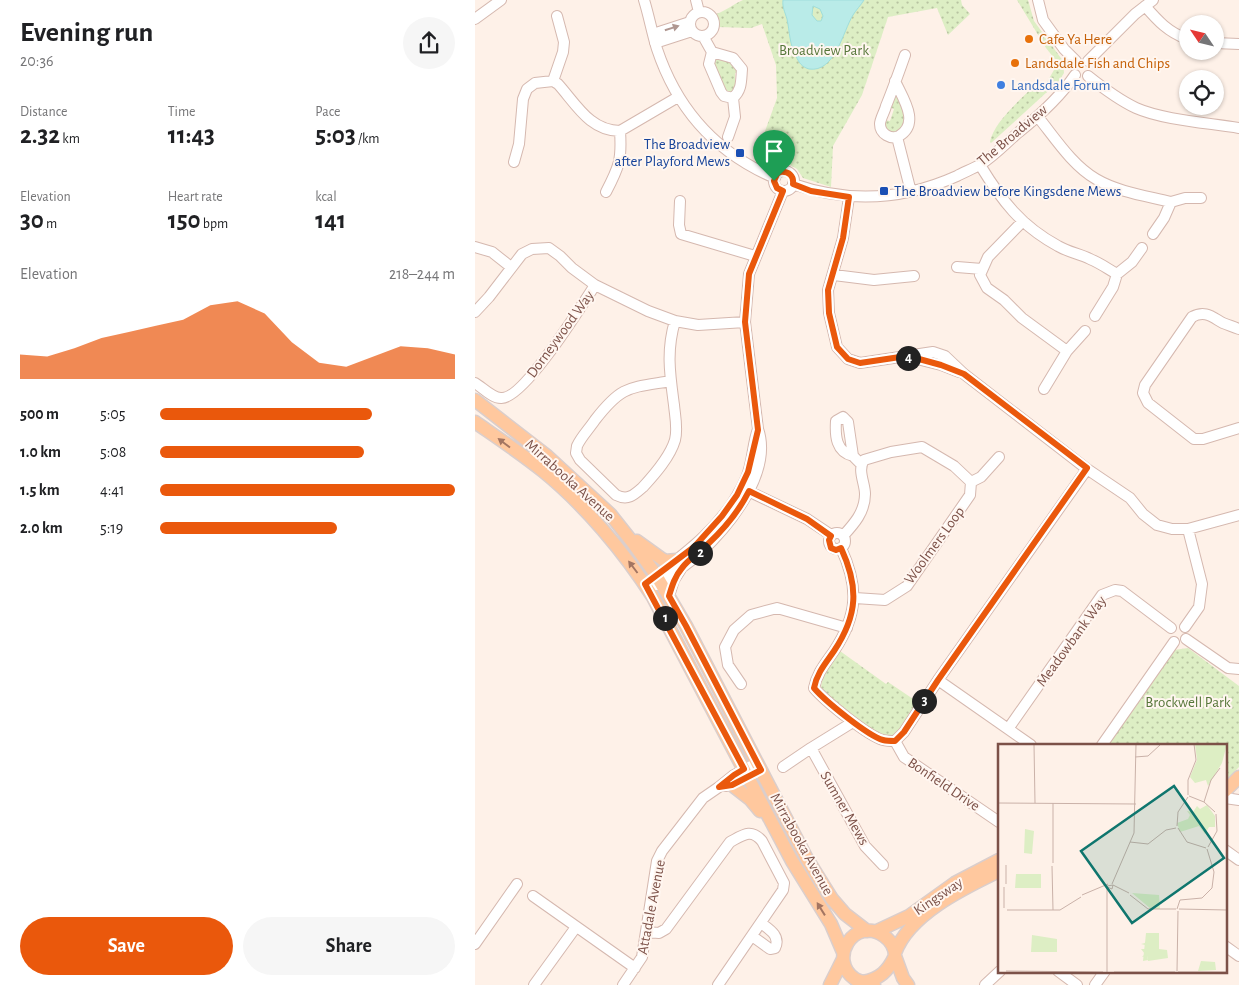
<!DOCTYPE html>
<html lang="en">
<head>
<meta charset="utf-8">
<style>
	:root { --surface:#fff; --page:#f6f6f6; --text:#202124; --muted:#757577; --accent:#ea580c }
	body { margin:0; font-family:"Alegreya Sans",sans-serif; background:var(--page); color:var(--text); height:100vh; display:flex; flex-direction:column; font-size:19px; white-space:nowrap }
	* { box-sizing:border-box; margin:0 }
	p { font-size:16px; color:var(--muted) }
	.icon { flex:none; width:28px; height:28px; fill:none; stroke:currentColor; stroke-width:2; stroke-linecap:round; stroke-linejoin:round }
	.map { position:relative; flex:1; overflow:hidden }
	.drawer { display:flex; flex-direction:column; background:var(--surface); width:475px }
	.drawer>* { flex:none }
	.needle { width:32px; rotate:305deg }
	.tools { position:absolute; left:704px; top:15px; display:grid; gap:10px }
	.tools a { display:grid; place-items:center; width:45px; height:45px; border-radius:50%; background:var(--surface); box-shadow:0 1px 4px #0004; font-size:25px }
	.pin { position:absolute; display:grid; place-items:center; width:42px; height:42px; color:#fff; margin:-51px -21px; border-radius:50% 50% 50% 0; rotate:-45deg; box-shadow:0 0 5px #0007 }
	.pin .icon { rotate:45deg }
	.km { position:absolute; width:25px; height:25px; margin:-12px; border-radius:50%; background:#222; color:#fff; font-size:14px; line-height:25px; text-align:center }
	.round { display:grid; place-items:center; flex:none; width:52px; height:52px; border-radius:26px; background:var(--page) }
	.overview { display:flex; align-items:center; justify-content:space-between; height:85px; padding:0 20px }
	h1 { font-size:28px; font-weight:600; line-height:38px }
	.metrics { display:grid; grid-template-columns:repeat(3,1fr); gap:8px; height:85px; padding:5px 20px }
	.metrics div { display:grid; align-content:center }
	.metrics b { font-size:25px; font-weight:600 }
	.metrics small { font-size:14px; font-weight:400 }
	.metrics p { font-size:14px }
	.chart { height:140px; padding:10px 20px }
	.chart p { display:flex; justify-content:space-between }
	.chart svg { width:100%; height:90px; margin-top:5px; fill:var(--accent); opacity:.7 }
	.cta { display:flex; gap:10px; margin-top:auto; padding:10px 20px }
	.cta a { flex:1; height:58px; border-radius:30px; background:var(--accent); color:#fff; font-size:20px; font-weight:600; line-height:58px; text-align:center }
	.cta a+a { background:var(--page); color:var(--text) }
	ul { padding:0 20px; list-style:none; font-size:16px }
	li { display:grid; grid-template-columns:80px 60px 1fr; align-items:center; height:38px }
	li i { height:12px; border-radius:6px; background:var(--accent) }
	main { display:flex; flex:1; min-height:0 }
	.map>svg:first-child { display:block }
	.green { fill:url(#green-dots) }
	.water { fill:#b9ebe8; stroke:#9fdedb; fill-rule:evenodd }
	.lines { fill:none; stroke-linecap:round; stroke-linejoin:round }
	.minor-casing { stroke:#d5b8af; stroke-width:12 }
	.major-casing { stroke:#dacecc; stroke-width:15 }
	.minor { stroke:#fff; stroke-width:10 }
	.major { stroke:#ffc89e; stroke-width:12 }
	.oneway { fill:#b09791 }
	.oneway2 { fill:#a37562 }
	.route-casing { stroke:#fff; stroke-width:10 }
	.route { stroke:#ea580c; stroke-width:6 }
	.food-dot { fill:#e8710a; stroke:#fff6f0; stroke-width:2 }
	.shop-dot { fill:#3f7fe0; stroke:#fff6f0; stroke-width:2 }
	.transit-dot { fill:#1a4fb4; stroke:#fff6f0; stroke-width:2 }
	.labels { text-anchor:middle; stroke-width:4; stroke-linejoin:round; paint-order:stroke }
	.food-label { font-size:15px; fill:#c56008; stroke:#fff6f0; text-anchor:start }
	.park-label { font-size:15px; fill:#57773a; stroke:#fff6f0 }
	.shop-label { font-size:15px; fill:#366cbe; stroke:#fff6f0; text-anchor:start }
	.street-label { font-size:15px; fill:#7c5148; stroke:#fff6f0 }
	.transit-label { font-size:15px; fill:#164399; stroke:#fff6f0; text-anchor:end }
	.inset-road { fill:none; stroke:#cab1a8; stroke-width:1 }
	.view { fill:#0f766e; fill-opacity:0.15; stroke:#0f766e; stroke-width:2.5 }
	.inset-edge { fill:none; stroke:#7c5148; stroke-width:2.5 }
</style>
</head>
<body>
<main>
<section class="drawer">
<div class="overview"><div><h1>Evening run</h1><p>20:36</p></div><a class="round"><svg class="icon" aria-label="share" viewBox="0 0 24 24"><path d="M12 15V3M7 8l5-5 5 5M5 13v7h14v-7"/></svg></a></div>
<div class="metrics">
<div><p>Distance</p><b>2.32<small> km</small></b></div>
<div><p>Time</p><b>11:43</b></div>
<div><p>Pace</p><b>5:03<small> /km</small></b></div>
</div>
<div class="metrics">
<div><p>Elevation</p><b>30<small> m</small></b></div>
<div><p>Heart rate</p><b>150<small> bpm</small></b></div>
<div><p>kcal</p><b>141</b></div>
</div>
<div class="chart"><p><span>Elevation</span>218–244 m</p>
<svg viewBox="0 0 160 44" preserveAspectRatio="none"><path d="M0 44V32L10 33L20 29L30 24L40 21L50 18L60 15L70 8L80 6L90 12L100 26L110 36L120 38L130 33L140 28L150 29L160 32V44z"/></svg>
</div>
<ul>
<li><b>500 m</b>5:05<i style="width:72%"></i></li>
<li><b>1.0 km</b>5:08<i style="width:69%"></i></li>
<li><b>1.5 km</b>4:41<i style="width:100%"></i></li>
<li><b>2.0 km</b>5:19<i style="width:60%"></i></li>
</ul>
<div class="cta"><a>Save</a><a>Share</a></div>
</section>
<div class="map">
<svg width="764" height="985" viewBox="0 0 764 985">
	<defs>
		<pattern id="green-dots" width="8" height="8" patternUnits="userSpaceOnUse" patternTransform="scale(1.25)"><rect width="8" height="8" fill="#ddeec4"/><path d="M2 2h.1M6 6h.1" fill="none" stroke="#b8c3a1" stroke-width="1.8" stroke-linecap="round"/></pattern>
	</defs>
	<rect width="100%" height="100%" fill="#fef1e8"/>
	<path class="green" d="M268 0H486L487 5 495 14 473 35 462 8 413 17 387 95 358 146 356 187 328 178 322 169 315 165 299 167 280 159 302 98 301 65 287 24 276 28 243 27 241 14C251 11 258 4 268 0Z
		M542 0H553L559 21 588 61 589 73 584 81 516 143 515 142C518 123 547 98 561 84L568 89 583 63 571 48Z
		M237 56 257 59 265 72 260 73V83H264L257 95 250 91 238 61Z
		M420 94 422 95C430 113 435 114 424 133H412L409 121 410 120 415 121 419 109 414 107Z
		M713 648 764 686V767L750 781V745H626L699 650Z
		M365 651 411 684 413 682 444 703 420 737H408L380 719 346 689 347 676Z"/>
	<path class="water" d="M308 0H389C386 5 381 10 378 15 368 31 360 73 334 69 327 67 324 63 321 56 314 43 315 33 312 19 310 12 307 7 308 0ZM338 6 345 9 348 16 346 21H342L337 15Z"/>
	<g class="lines">
		<g class="minor-casing">
			<path id="minor" d="M169 0C174 16 177 33 182 49 202 109 241 153 300 178
				M221 0 224 12
				M563 0 568 20 589 49 601 61
				M670 6C683 21 693 32 712 39
				M215 24a12 12 0 1 1 24 0a12 12 0 1 1-24 0Z
				M0 19 26 0
				M178 34 215 22
				M228 36 237 52 258 58 267 69C266 81 267 90 258 98L249 96 246 92 234 64 237 52
				M180 43 217 31
				M740 43 764 44
				M613 61 660 14 678 0
				M613 76C628 88 644 100 661 108 688 120 735 123 764 128
				M78 81 88 52 89 42 82 16
				M420 81C427 97 446 123 424 136 416 140 405 134 405 124 405 119 410 111 411 106 418 89 424 72 430 55
				M563 117C580 138 597 165 621 179 643 192 672 196 696 202L689 218 678 234
				M253 137 260 117 258 98
				M422 137 436 192
				M39 162 44 144 48 99 52 89 60 83 78 81 83 84C101 104 115 131 145 131L203 97
				M505 165C527 201 546 226 583 246 593 252 605 254 615 259 625 263 633 269 642 274
				M299 181a10 10 0 1 1 20 0a10 10 0 1 1-20 0Z
				M318 184C373 203 429 200 482 176 489 172 498 169 506 164 519 156 531 143 544 132 564 116 585 97 600 75
				M131 192C144 167 147 160 145 131
				M374 197 368 238 353 290 354 313 362 347 373 359 385 363 458 352 470 356 489 374 612 469 655 498 668 514 682 525 697 529H713L764 515
				M205 201 204 225 206 234 280 256
				M696 202 710 198H726
				M548 221 513 257 505 275 512 288 529 300 547 318 592 351
				M0 247 17 252 36 267
				M482 267 507 269
				M359 275 399 280 439 276
				M0 312 14 297 47 254 57 249 74 248 85 256 97 268 120 285 173 311 200 321 223 325 270 322
				M620 316 638 287 642 274 657 262 667 248
				M764 329C759 327 753 325 748 323 737 317 730 310 717 317L670 385 668 393 673 403 719 439H728L764 428
				M438 358 466 365 484 372
				M196 381C154 388 147 385 120 420 114 429 106 437 102 446L101 453 105 460 141 495C153 501 159 495 168 487 180 474 195 457 200 440 203 429 200 416 199 405 195 375 191 351 200 321
				M0 383C7 387 17 398 26 398 48 400 107 305 120 285
				M569 389 592 351 610 331
				M378 456C361 452 360 436 361 421L368 417 373 422 378 456 386 464
				M496 482 506 477 524 457
				M269 489 332 519 356 535
				M354 541a8 8 0 1 1 16 0a8 8 0 1 1-16 0Z
				M368 536C379 524 390 512 390 494 390 483 382 470 389 460L416 452 447 447 479 466 496 482 495 495 432 586 410 600 380 598
				M366 548C384 587 383 615 359 651 350 664 342 673 339 688 350 701 393 736 408 740 412 741 416 741 420 741L429 732 463 680 612 469
				M170 584C209 555 251 525 271 478 278 463 277 445 283 429
				M181 585C196 575 212 565 225 553 254 526 298 472 283 429L270 322 274 274 308 191
				M194 596 199 580 206 569
				M710 627 724 607 727 584 713 529
				M711 639 753 668 764 669
				M463 680 556 745
				M266 684 253 665 250 647 259 630 276 615 302 608 372 628
				M378 722 336 748 390 846 408 865
				M533 729 627 595 640 590 647 591 696 628
				M420 741 429 757 524 822
				M627 745 699 642
				M308 767 336 748
				M250 786 257 785 286 770
				M750 798 764 800
				M750 850 764 860
				M58 896 160 968
				M172 932 184 933 191 929 255 842C268 835 276 828 287 841L309 883 308 890 243 985
				M277 936 295 949 300 948C306 936 294 929 286 923
				M0 944 42 884
				M750 946 764 956
				M583 971 602 985
				M59 985 101 927
				M148 985 167 957 182 861 187 851 228 798 244 787 259 775 282 763
				M510 985 525 971
				M620 985 630 971"/>
		</g>
		<g class="major-casing">
			<path id="major" d="M0 400 72 456 135 514 158 543 181 575 211 626 332 859 357 899 370 914 392 931
				M0 422C23 438 47 454 68 471 110 505 149 552 178 597L317 861 356 924 368 952
				M162 541 187 559 190 561 202 560
				M257 785 275 799 285 811
				M750 791 764 777
				M402 931 434 916 480 883 524 860
				M420 953C434 914 489 888 524 871
				M420 956 428 978 433 985
				M388 982C405 979 413 971 420 956 420 947 416 941 409 936 379 915 352 960 380 979 385 982 392 983 399 985
				M355 985 368 959"/>
		</g>
		<use href="#minor" class="minor"/>
		<use href="#major" class="major"/>
	</g>
	<defs><path id="oneway-solid" d="M-6-.8H1V-3.2L6.5 0L1 3.2V.8H-6Z" transform="scale(1.25)"/></defs>
	<use class="oneway" href="#oneway-solid" transform="translate(197 28) rotate(-18)"/>
	<g class="oneway2">
		<use href="#oneway-solid" transform="translate(29 443) rotate(-143)"/>
		<use href="#oneway-solid" transform="translate(158 567) rotate(-127)"/>
		<use href="#oneway-solid" transform="translate(346 909) rotate(-122)"/>
	</g>
	<g class="lines">
		<g class="route-casing">
			<path id="route" d="M305 172C314 171 319 176 318 184L336 191 374 197 368 238 353 290 354 313 362 347 373 359 385 363 425 357 444 359 466 365 489 374 612 468 463 680 429 732 420 741C416 741 412 741 408 740 393 736 350 701 339 688 342 673 350 664 359 651 383 615 384 587 366 548L361 550 356 548 354 540 356 536 332 519 274 491C264 511 249 529 233 544 226 552 213 559 207 568 200 576 197 586 194 596L211 626 286 770 257 785 244 787 259 775 269 769 170 584 219 547 247 516 262 495 273 472 283 430 270 322 274 274 308 191 302 188 299 181 302 174Z"/>
		</g>
		<use href="#route" class="route"/>
	</g>
	<g class="food-dot">
		<circle cx="554" cy="39" r="5"/>
		<circle cx="540" cy="63" r="5"/>
	</g>
	<circle class="shop-dot" cx="526" cy="85" r="5"/>
	<g class="transit-dot">
		<rect x="260" y="148" width="10" height="10" rx="2.5"/>
		<rect x="404" y="186" width="10" height="10" rx="2.5"/>
	</g>
	<g class="labels">
		<g class="food-label">
			<text x="564" y="44">Cafe Ya Here</text>
			<text x="550" y="68">Landsdale Fish and Chips</text>
		</g>
		<g class="park-label">
			<text x="349" y="55">Broadview Park</text>
			<text x="713" y="707">Brockwell Park</text>
		</g>
		<g class="shop-label">
			<text x="536" y="90">Landsdale Forum</text>
		</g>
		<g class="street-label">
			<text transform="translate(537 135) rotate(-40)" y="5">The Broadview</text>
			<text transform="translate(85 334) rotate(-54)" y="5">Dorneywood Way</text>
			<text transform="translate(95 480) rotate(42)" y="5">Mirrabooka Avenue</text>
			<text transform="translate(459 545) rotate(-54)" y="5">Woolmers Loop</text>
			<text transform="translate(596 641) rotate(-54)" y="5">Meadowbank Way</text>
			<text transform="translate(469 784) rotate(34)" y="5">Bonfield Drive</text>
			<text transform="translate(370 808) rotate(60)" y="5">Sumner Mews</text>
			<text transform="translate(327 844) rotate(61)" y="5">Mirrabooka Avenue</text>
			<text transform="translate(463 896) rotate(-34)" y="5">Kingsway</text>
			<text transform="translate(176 907) rotate(-79)" y="5">Attadale Avenue</text>
		</g>
		<g class="transit-label">
			<text x="255" y="149">The Broadview<tspan x="255" dy="17">after Playford Mews</tspan></text>
			<text x="419" y="196" text-anchor="start">The Broadview before Kingsdene Mews</text>
		</g>
	</g>
	<g transform="translate(523 744)">
		<rect width="229" height="229" fill="#fef1e8"/>
		<path d="M197 0H229L224 19 210 42 208 36 197 39 192 33 199 16ZM209 61 217 72V83H211L207 90 201 82 182 88 179 79 190 75 192 71 189 67 195 68 199 62 202 65ZM27 85 36 87 34 110 26 109ZM43 130V144H17L18 130ZM134 149 161 151 162 165H153ZM148 189H161V205L169 206 170 214 150 217 149 212 144 213 147 210 143 205H147V201L143 200 147 199ZM34 191 59 195V208H33ZM203 217 217 218 218 226 200 227Z" fill="#ddeec4"/>
		<path d="M206 2 217 7V23L203 17 202 9ZM147 198 154 199 157 206 149 212 150 216 145 217Z" fill="#ddeec4"/>
		<path class="inset-road" d="M36 0 37 59M137 13 150 12 162 1M190 51V36L198 16 196 0M191 52 206 58 217 68M206 58 213 36 222 24M0 59 138 60M55 59V119M179 82 180 68 190 53M180 84 189 98 208 104M132 98 150 100 168 86 178 84M210 103 219 87 218 70M54 122 55 166M8 140V121M114 140 136 89 138 0M115 141 131 149M84 151 110 140M132 151 150 165H178M6 164V143M179 165 182 156 204 154 214 144 216 128 209 105M181 165 229 166M9 166H62L83 153M8 227 105 228M179 227 180 167M109 228V142L115 141 114 145 109 143M116 228H177M180 228H229"/>
		<path class="view" d="M176 42 226 114 134 179 83 107Z"/>
		<rect width="229" height="229" class="inset-edge"/>
	</g>
</svg>
<div class="tools">
<a><svg class="needle" viewBox="-14 -14 28 28"><path d="M0-13l5 13h-10z" fill="#e53935"/><path d="M0 13l5-13h-10z" fill="#757577"/></svg></a>
<a><svg class="icon" aria-label="locate" viewBox="0 0 24 24"><circle cx="12" cy="12" r="6"/><path d="M12 2v4M12 18v4M2 12h4M18 12h4"/></svg></a>
</div>
<div class="pin" style="left:299px;top:181px;background:#1e9e55"><svg class="icon" aria-label="arrive" viewBox="0 0 24 24"><path d="M6 21V4h12l-3 4 3 4H6"/></svg></div>
<b class="km" style="left:190px;top:618px">1</b>
<b class="km" style="left:225px;top:553px">2</b>
<b class="km" style="left:449px;top:701px">3</b>
<b class="km" style="left:433px;top:358px">4</b>
</div>
</main>
</body>
</html>
